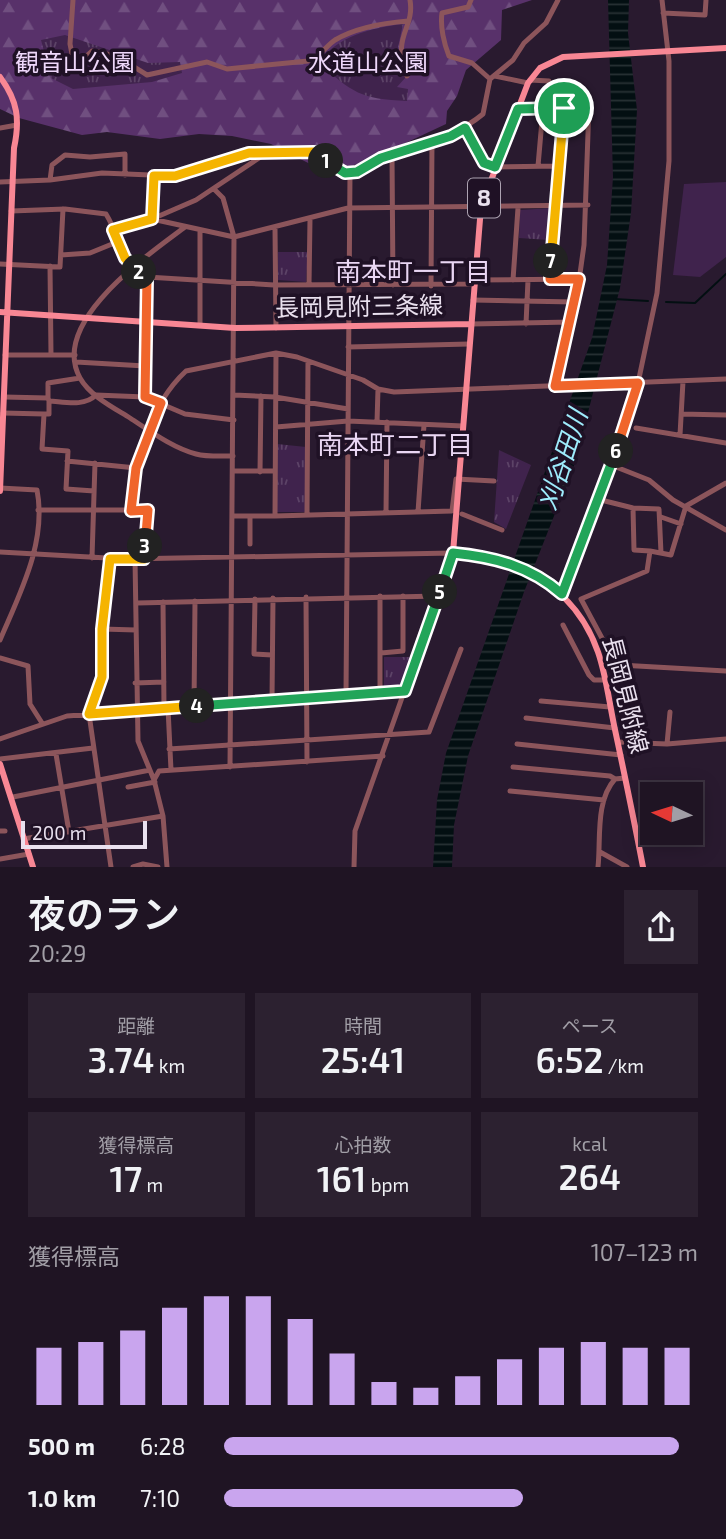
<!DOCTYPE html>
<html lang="ja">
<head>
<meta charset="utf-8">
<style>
	:root { --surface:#1f1423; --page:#2c2130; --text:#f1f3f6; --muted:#a19ea6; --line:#3c3341; --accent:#c9a5ee }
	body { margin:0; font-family:"Exo 2","Noto Sans JP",sans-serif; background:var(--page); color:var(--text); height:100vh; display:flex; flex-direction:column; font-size:26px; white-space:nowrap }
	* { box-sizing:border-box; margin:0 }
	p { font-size:23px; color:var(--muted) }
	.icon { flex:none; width:38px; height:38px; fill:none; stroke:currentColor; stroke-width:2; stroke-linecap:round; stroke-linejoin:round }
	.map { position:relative; height:867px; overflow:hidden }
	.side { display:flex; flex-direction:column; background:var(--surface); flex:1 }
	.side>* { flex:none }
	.needle { width:46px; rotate:274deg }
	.tools { position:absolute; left:640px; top:782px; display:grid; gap:14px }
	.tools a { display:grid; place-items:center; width:63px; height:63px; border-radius:0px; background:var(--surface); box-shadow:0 4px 18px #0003,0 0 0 2px var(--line); font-size:35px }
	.scale { position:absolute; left:21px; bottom:18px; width:126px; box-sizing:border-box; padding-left:7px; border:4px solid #eae1ef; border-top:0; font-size:19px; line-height:24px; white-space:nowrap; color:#eae1ef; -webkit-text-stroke:5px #1f1125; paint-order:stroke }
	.pin { position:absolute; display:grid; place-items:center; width:60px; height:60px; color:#fff; margin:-30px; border:4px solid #fff; border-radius:50%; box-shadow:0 2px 7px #0007 }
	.km { position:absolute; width:35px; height:35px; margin:-18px; border-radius:50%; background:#222; color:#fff; font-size:19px; line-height:35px; text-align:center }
	.round { display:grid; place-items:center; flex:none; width:74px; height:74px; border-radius:0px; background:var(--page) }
	.headline { display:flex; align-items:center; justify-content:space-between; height:119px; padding:0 28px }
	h1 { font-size:38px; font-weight:600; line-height:52px }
	.stats { display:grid; grid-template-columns:repeat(3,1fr); gap:10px; height:119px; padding:7px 28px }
	.stats div { display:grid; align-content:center; border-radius:0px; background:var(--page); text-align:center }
	.stats b { font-size:35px; font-weight:600 }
	.stats small { font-size:19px; font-weight:400 }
	.stats p { font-size:19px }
	.chart { height:196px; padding:14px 28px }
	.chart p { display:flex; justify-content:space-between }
	.chart svg { width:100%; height:126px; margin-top:7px; stroke:var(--accent); stroke-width:6 }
	ul { padding:0 28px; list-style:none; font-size:23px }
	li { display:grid; grid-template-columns:112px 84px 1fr; align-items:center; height:52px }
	li i { height:18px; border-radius:9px; background:var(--accent) }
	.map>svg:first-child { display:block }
	.forest { fill:url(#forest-firs) }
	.park { fill:url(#park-tufts) }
	.garden { fill:#40234d }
	.water { fill:url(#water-rules) }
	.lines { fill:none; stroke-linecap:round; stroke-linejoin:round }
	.stream { stroke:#030f12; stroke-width:2 }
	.minor { stroke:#8c555b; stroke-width:5 }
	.major { stroke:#f88794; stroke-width:6 }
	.split-1-casing { stroke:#fff; stroke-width:14 }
	.split-2-casing { stroke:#fff; stroke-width:14 }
	.split-3-casing { stroke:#fff; stroke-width:14 }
	.split-4-casing { stroke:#fff; stroke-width:14 }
	.split-5-casing { stroke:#fff; stroke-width:14 }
	.split-6-casing { stroke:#fff; stroke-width:14 }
	.split-7-casing { stroke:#fff; stroke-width:14 }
	.split-8-casing { stroke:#fff; stroke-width:14 }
	.split-1 { stroke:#22a559; stroke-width:9 }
	.split-2 { stroke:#f5b400; stroke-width:9 }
	.split-3 { stroke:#f0652b; stroke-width:9 }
	.split-4 { stroke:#f5b400; stroke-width:9 }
	.split-5 { stroke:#22a559; stroke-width:9 }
	.split-6 { stroke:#22a559; stroke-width:9 }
	.split-7 { stroke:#f0652b; stroke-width:9 }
	.split-8 { stroke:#f5b400; stroke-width:9 }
	.labels { text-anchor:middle; stroke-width:7; stroke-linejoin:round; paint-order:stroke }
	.shield { fill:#1f1125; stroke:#ada3b2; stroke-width:2 }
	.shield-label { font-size:23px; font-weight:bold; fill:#eae1ef }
	.park-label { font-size:24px; fill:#eed7fa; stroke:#1f1125 }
	.street-label { font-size:24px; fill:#eae1ef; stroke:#1f1125 }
	.neighbourhood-label { font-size:26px; fill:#e9d6f3; stroke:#1f1125 }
	.water-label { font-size:26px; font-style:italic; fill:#9eecfc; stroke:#1f1125 }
</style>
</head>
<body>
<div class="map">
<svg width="726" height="867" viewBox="0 0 726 867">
	<defs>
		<pattern id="forest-firs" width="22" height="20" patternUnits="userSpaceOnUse" patternTransform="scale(1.75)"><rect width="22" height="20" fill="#58316a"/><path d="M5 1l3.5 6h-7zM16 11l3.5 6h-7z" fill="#704f80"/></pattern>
		<pattern id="park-tufts" width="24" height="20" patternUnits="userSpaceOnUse" patternTransform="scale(1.75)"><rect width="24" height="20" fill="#40234d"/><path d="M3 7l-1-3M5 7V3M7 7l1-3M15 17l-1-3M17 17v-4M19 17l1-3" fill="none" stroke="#5c4367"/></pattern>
		<pattern id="water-rules" width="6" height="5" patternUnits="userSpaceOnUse" patternTransform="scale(1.75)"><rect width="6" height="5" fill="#030f12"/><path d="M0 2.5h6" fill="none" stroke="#283235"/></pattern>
	</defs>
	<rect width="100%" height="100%" fill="#291a2f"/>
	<path class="forest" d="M0 0H532L502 10 501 40 466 70 457 96 447 111 446 124 367 161 335 171 318 168 271 144 232 136 199 134 160 139 107 132 82 135 19 118 0 109Z"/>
	<path class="park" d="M403 24 397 52 406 77 397 87 408 89 407 101C360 99 353 93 318 62 339 36 370 28 403 24Z
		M65 35 148 63 180 62 182 73 152 82 73 89 51 78 41 40Z
		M552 208 549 240 519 238 520 210Z
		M278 252H308L306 282 278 280Z
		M277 444 306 447 305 512H277Z
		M499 450 531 465 506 529 494 522Z
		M384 657H411L402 688H384Z"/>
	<path class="garden" d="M726 182V257L700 277 673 275 684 184Z"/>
	<path class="water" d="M608 0H629L628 33 637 110 631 213 620 288 575 463 524 592 468 756 454 825 452 867H433L437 800 446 753 592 338 607 265 613 177Z"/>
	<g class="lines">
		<path class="stream" d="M614 299 648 301
			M666 302 695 303 726 274"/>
		<path class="minor" d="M73 0 70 44 73 59 81 61 92 51C114 53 129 64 147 75L207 62 227 69 308 61C321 56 325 47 335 40 357 27 383 23 408 21
			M471 0 468 7 442 13C440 26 444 44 449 56L472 63 490 79
			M663 13 705 15 706 0
			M407 76C391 35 415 29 410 0
			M495 76 528 83
			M530 80 549 81 553 108
			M518 109 589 105 584 245 577 295 555 386
			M0 128 17 125
			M465 128 484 163 490 167 558 166
			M392 155 393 285
			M538 166 543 109
			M154 176 152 219 196 200 268 152
			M50 180 52 165 65 155 90 157 125 154V175
			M0 182 50 180 102 173 175 176 249 153 314 152 345 173C359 172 368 164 381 158 416 143 452 140 483 114L490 79 513 60 524 43 546 23 558 0
			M214 189 223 198 234 237 230 767
			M11 211 65 209 106 214C122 240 117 259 147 277L274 285 473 284
			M185 227C148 255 49 322 80 378 90 396 114 408 130 418 150 431 173 448 196 454 207 457 222 456 233 456
			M275 228 276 328
			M113 230 152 219 234 237 348 208 588 205
			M200 230V325
			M61 255 90 253 117 242
			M0 264 60 267 63 209
			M50 266 51 355
			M550 279 564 108
			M474 280 579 279
			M513 280 518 208
			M309 285 310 219
			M431 286 432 142
			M473 300 575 302
			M471 324 571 322
			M526 324 528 280
			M348 347 469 344
			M5 355H75
			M76 362 145 366
			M234 395 275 397 348 409
			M4 397 48 398 49 401C65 402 84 407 96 395L145 397 185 414 234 420
			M145 397 147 277
			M48 398V383L80 378
			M49 401V414H44L42 449 68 451 66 489 94 491
			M3 413 44 414
			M681 414 726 415
			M377 422 378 389
			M276 427 348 421 463 426
			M636 428 726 443
			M680 435 683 381
			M67 461 136 468
			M611 465 649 480 673 500 726 530
			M233 471H275
			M260 472 261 396
			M605 501 633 508 659 509 661 553
			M633 508 634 550 650 551
			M38 510H148L144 559
			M131 511C137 462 147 407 186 371L276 353 297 357 363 380 378 389 394 392 726 379
			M418 512 424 425
			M386 513 387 422
			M307 514 308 361
			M462 514 502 530
			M233 516H275L276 353
			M275 516 452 511 456 479 494 481
			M661 517 681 524
			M250 544V516
			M0 552 125 559 453 553 355 831 354 867
			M92 558 95 463
			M110 559 102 629V677L89 714 111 867
			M135 559 138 741 154 780 163 816 167 867
			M562 594 638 383 657 293 669 161V61L662 0
			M306 597 307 762
			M255 599 254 654 272 655
			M163 602 164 708
			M137 603 438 596
			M563 625 589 675 594 680H605
			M102 629 136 630
			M0 640C20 593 47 542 37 490L0 488
			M381 653 403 651V596
			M0 658 28 666 30 704 42 723
			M602 664 726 671
			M135 683 164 682
			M380 693V596
			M617 693 618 668 581 599 647 571 650 551 671 555 686 506 726 483
			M346 695 350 173
			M272 700 273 598
			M541 701 610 707
			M194 706 195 601
			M168 708 171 770
			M526 718 615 728
			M0 739 67 716 405 691
			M618 742 667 744 726 739
			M517 744 621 755
			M667 744 670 712
			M169 749 429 732 461 649
			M56 754 69 832
			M0 759 93 748
			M513 767 610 776 615 779
			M154 780 159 771 383 756
			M128 787 155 782
			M510 791 604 800
			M13 797 150 770
			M0 831H5
			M23 839 163 816
			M600 852 627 867
			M0 859 29 854
			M133 867 143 864 158 867
			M598 867C601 840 595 801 615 779L625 778"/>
		<path class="major" d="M0 77C18 101 20 120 14 148L0 491
			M0 312 235 328 471 324
			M0 764 33 867
			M643 867C634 820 624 772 614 725 609 701 606 675 598 652 575 586 518 559 453 553L481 207 528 83 540 68 563 57 726 48"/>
	</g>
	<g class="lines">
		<g class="split-1-casing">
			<path id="split-1" d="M326 161 345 173 357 172 381 158 451 136 465 128 484 163 495 167 518 109 564 108"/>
		</g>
		<g class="split-2-casing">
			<path id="split-2" d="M139 272 125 258 113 230 152 219 154 176H175L249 153 314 152 326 161"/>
		</g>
		<g class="split-3-casing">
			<path id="split-3" d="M139 272 147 277 145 397 161 403 136 468 131 511 148 510 145 546"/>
		</g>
		<g class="split-4-casing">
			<path id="split-4" d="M145 546 144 559H110L102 629V677L89 714 197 706"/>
		</g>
		<g class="split-5-casing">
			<path id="split-5" d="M197 706 405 691 440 592"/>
		</g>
		<g class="split-6-casing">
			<path id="split-6" d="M440 592 453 553C494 557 530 566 562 594L616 451"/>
		</g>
		<g class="split-7-casing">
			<path id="split-7" d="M551 261 550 279H579L555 386 638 383 616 451"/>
		</g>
		<g class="split-8-casing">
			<path id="split-8" d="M551 261 564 108"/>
		</g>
		<use href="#split-1" class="split-1"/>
		<use href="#split-2" class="split-2"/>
		<use href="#split-3" class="split-3"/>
		<use href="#split-4" class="split-4"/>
		<use href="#split-5" class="split-5"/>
		<use href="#split-6" class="split-6"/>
		<use href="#split-7" class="split-7"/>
		<use href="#split-8" class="split-8"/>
	</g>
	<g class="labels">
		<rect class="shield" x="468" y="178.5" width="32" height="39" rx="5"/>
		<g class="shield-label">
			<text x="484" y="206">8</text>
		</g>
		<g class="park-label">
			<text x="75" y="71">観音山公園</text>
			<text x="368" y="71">水道山公園</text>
		</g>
		<g class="street-label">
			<text transform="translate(359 307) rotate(-1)" y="8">長岡見附三条線</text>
			<text transform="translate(625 695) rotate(76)" y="8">長岡見附線</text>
		</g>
		<g class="neighbourhood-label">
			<text x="413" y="281">南本町一丁目</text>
			<text x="395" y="454">南本町二丁目</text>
		</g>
		<g class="water-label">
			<text transform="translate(563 460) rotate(-72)" y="9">刈谷田川</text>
		</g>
	</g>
</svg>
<div class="tools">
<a><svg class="needle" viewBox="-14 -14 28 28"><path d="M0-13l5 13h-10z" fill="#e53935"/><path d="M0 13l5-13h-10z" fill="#a19ea6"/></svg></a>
</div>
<div class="scale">200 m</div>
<div class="pin" style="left:564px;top:108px;background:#1e9e55"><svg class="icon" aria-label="arrive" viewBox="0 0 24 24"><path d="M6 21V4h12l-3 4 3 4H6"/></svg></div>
<b class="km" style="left:326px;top:161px">1</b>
<b class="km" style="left:139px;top:272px">2</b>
<b class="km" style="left:145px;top:546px">3</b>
<b class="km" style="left:197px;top:706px">4</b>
<b class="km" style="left:440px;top:592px">5</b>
<b class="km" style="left:616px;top:451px">6</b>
<b class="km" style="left:551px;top:261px">7</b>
</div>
<section class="side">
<div class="headline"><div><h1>夜のラン</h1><p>20:29</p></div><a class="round"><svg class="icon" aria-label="share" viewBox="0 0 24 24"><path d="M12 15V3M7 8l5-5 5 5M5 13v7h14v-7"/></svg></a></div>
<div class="stats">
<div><p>距離</p><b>3.74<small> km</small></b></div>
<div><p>時間</p><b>25:41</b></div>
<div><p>ペース</p><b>6:52<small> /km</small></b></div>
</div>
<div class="stats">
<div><p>獲得標高</p><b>17<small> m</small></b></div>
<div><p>心拍数</p><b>161<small> bpm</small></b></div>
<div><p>kcal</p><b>264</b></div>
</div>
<div class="chart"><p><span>獲得標高</span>107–123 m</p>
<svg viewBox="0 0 160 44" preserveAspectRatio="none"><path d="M5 44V24M15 44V22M25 44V18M35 44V10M45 44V6M55 44V6M65 44V14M75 44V26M85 44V36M95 44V38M105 44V34M115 44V28M125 44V24M135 44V22M145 44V24M155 44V24"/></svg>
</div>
<ul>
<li><b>500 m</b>6:28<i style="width:96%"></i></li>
<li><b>1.0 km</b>7:10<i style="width:63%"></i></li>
</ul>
</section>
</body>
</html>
